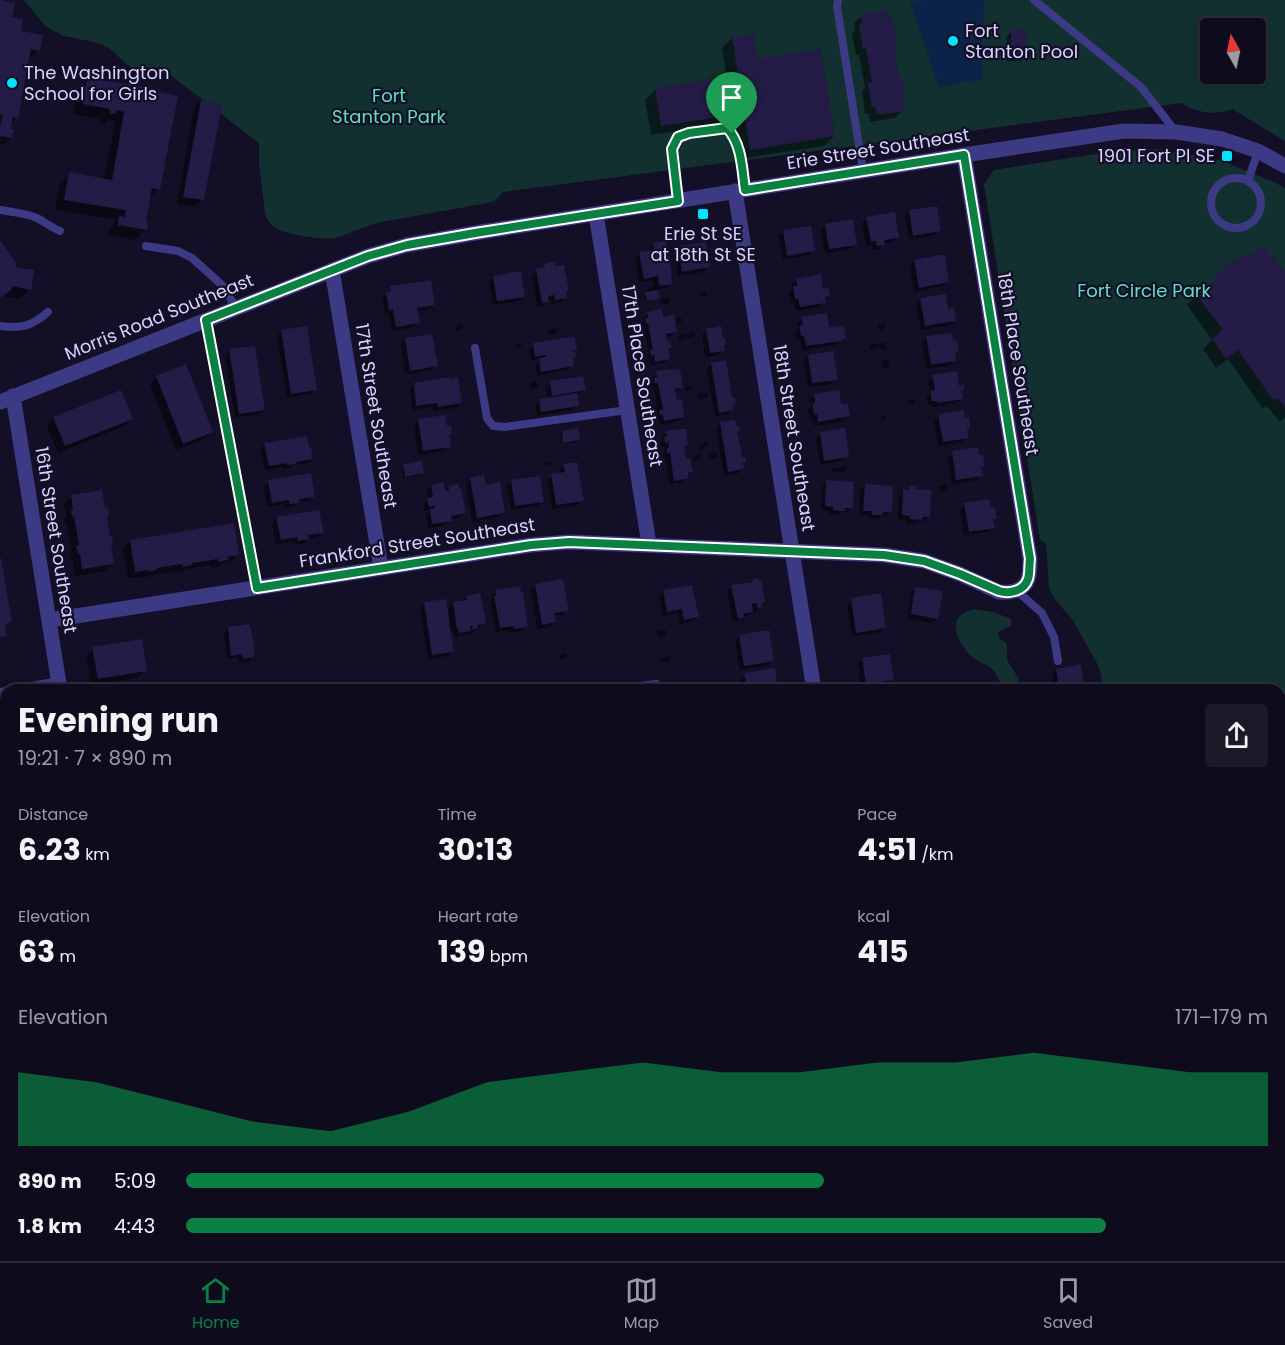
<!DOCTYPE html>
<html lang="en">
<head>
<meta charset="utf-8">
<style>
	:root { --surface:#0e0b1c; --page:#1c1929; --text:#f1f3f6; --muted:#9b9ba3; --line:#2e2b3b; --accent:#0b8043 }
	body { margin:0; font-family:Poppins,sans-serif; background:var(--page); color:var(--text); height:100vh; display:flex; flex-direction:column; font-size:22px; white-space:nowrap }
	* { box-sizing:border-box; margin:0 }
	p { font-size:20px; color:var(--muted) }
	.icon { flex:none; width:33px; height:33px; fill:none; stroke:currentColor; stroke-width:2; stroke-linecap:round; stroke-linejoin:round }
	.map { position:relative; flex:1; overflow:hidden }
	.side { position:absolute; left:0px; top:684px; width:1286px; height:578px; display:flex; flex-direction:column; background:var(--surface); border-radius:18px 18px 0 0; box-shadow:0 3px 9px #0003,0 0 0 2px var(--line) }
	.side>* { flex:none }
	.needle { width:39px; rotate:351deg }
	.fabs { position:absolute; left:1200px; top:18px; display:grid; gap:12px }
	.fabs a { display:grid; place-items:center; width:66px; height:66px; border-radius:6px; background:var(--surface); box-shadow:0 3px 9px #0003,0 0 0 2px var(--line); font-size:30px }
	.pin { position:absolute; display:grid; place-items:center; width:51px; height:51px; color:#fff; margin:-62px -26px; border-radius:50% 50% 50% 0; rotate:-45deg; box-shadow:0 0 6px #0007 }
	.pin .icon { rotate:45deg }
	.round { display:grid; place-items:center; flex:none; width:63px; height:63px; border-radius:6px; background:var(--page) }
	.overview { display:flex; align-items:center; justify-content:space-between; height:102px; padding:0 18px }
	h1 { font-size:33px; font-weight:700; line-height:45px }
	.metrics { display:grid; grid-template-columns:repeat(3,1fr); gap:9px; height:102px; padding:6px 18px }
	.metrics div { display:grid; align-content:center }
	.metrics b { font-size:30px; font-weight:700 }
	.metrics small { font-size:16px; font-weight:400 }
	.metrics p { font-size:16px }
	.chart { height:168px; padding:12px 18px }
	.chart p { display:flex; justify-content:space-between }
	.chart svg { width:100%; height:108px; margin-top:6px; fill:var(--accent); opacity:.7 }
	ul { padding:0 18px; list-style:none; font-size:20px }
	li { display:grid; grid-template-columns:96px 72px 1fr; align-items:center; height:45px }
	li i { height:15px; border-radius:8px; background:var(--accent) }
	.menu { display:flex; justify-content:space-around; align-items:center; height:84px; border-top:2px solid var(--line); background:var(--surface); font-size:16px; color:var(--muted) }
	.menu a { display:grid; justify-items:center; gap:3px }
	.menu .current { color:var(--accent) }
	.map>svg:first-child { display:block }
	.green { fill:#12302f; fill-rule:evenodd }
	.water { fill:#0c2248 }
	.shadow { fill:#0007 }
	.building { fill:#241b47 }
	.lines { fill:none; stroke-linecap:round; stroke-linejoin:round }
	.lane { stroke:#3d3a85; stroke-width:8 }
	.street { stroke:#3d3a85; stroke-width:15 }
	.highway { stroke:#ff4fa3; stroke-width:18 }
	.route-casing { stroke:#fff; stroke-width:12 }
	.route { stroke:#0b8043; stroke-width:8 }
	.poi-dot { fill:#00e5ff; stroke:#130f26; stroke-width:2 }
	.labels { text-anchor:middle; stroke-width:4.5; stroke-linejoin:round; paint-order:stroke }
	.poi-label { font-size:18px; fill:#d9d4ff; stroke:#130f26; text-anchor:start }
	.park-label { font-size:18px; fill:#5fe0c0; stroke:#130f26 }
	.street-label { font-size:18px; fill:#d9d4ff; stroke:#130f26 }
</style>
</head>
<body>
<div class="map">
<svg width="1285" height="1261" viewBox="0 0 1285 1261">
	<rect width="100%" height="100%" fill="#130f26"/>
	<path class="green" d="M24 0H1285V141L1232 109C1216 116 1196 113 1182 103L503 192 496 200 488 203 376 223 336 238C322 240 284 235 273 226 269 223 267 219 265 214L259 164V143L169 74 140 72 125 63 113 51 107 47 94 42 63 36 45 26ZM1210 28H1256V74H1210Z
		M1159 149 1220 160 1274 182 1285 188V1045L1280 1044V690H1096L1101 683 1102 677 1098 665 1072 619 1056 601 1049 589 1046 544 1040 540 984 184 994 170 1108 152Z
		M973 609 993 612 1011 619V626L998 632 999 638 1007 643V660L1019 679 1017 690H1003C1000 683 998 675 992 669 986 664 978 662 972 657 961 647 946 623 964 613 967 611 970 611 973 609Z
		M6 970V1081L0 1075V971Z
		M1280 1115 1285 1116V1261H417L428 1256H1280Z
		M79 1256H234L217 1261H79Z"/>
	<path class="water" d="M924 0H984L982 79 939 87 910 2Z"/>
	<path class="shadow" d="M0 1 19 32 38 50 28 60 17 117 10 124 9 130 11 137 1 147Z
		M862 16 895 42 892 46 902 111 895 118 870 122 868 113 865 114 862 91 865 88 859 55H856L852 33 855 30 854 23Z
		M1011 32 1025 57 1020 61H1007V36Z
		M732 38 834 136 824 146 740 159 735 122 651 135 645 100 655 90 727 78 722 48Z
		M88 79 157 90 159 189 149 199 144 222 145 230 135 240 109 235 110 227 117 220 55 209 60 184 70 174 104 180 115 122 108 120 104 124 100 123 101 119 73 114 78 89Z
		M202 101V200L195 207 177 204 194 109Z
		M909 212 939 230 935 235 909 239 905 216Z
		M867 218 898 237 893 242 883 243 879 249 872 250V245L866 246 862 223Z
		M826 225 856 244 851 249 825 253 821 230Z
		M784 232 814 251 809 255 783 260 779 236Z
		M0 243 13 268 30 289 20 299 3 296 0 299Z
		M654 244 671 283 666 288 657 290 658 298 656 300 646 302 644 296 648 294 647 289 649 287 654 286 653 280 639 282 635 258 640 254 650 252 649 249Z
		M678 248 709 267 704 272 678 276 674 252Z
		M1269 258 1285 274V417L1280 422 1267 406 1263 409 1228 359 1216 368 1203 349 1212 340 1187 305 1205 288 1209 286 1223 271Z
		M915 261 948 282 943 286 914 292 910 266Z
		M545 266 567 290 565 292 566 297 561 302 551 304 550 299 543 306 537 307 532 275Z
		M493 277 524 296 519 301 493 305 489 282Z
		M796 280 822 290 828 296 824 300V303L819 307 796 311 794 303H791L789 292 792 289V285Z
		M391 288 434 305 429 309 416 311 418 323 413 327 392 331 389 313 385 314 382 298Z
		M706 290 707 295 700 297V293Z
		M669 297 670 302 668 304H661V300L663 298Z
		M921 299 947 311 955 321 950 325 921 330 916 304Z
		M648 313 675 331 671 336 665 337 666 343 670 347 667 350 669 358 664 363 651 365 650 359 647 360 646 356 649 353 644 327H641V324L644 321 643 318Z
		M678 317H681L682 322 677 324 676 319Z
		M802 318 828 329 844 338 836 345 802 350 800 340H797L795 332 798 329 797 323Z
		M884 322 885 328 879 331 878 325Z
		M463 324V328L461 330 455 331V327L457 325Z
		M556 328 557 332 555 334 549 335 548 331 550 329Z
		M707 330 721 340 723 350 718 355 705 357 702 335Z
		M282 331 315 389 311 394 287 398 277 336Z
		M694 332 695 337 693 338 686 339V337L682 340 679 341 678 337 680 335 684 334V337L687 334Z
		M927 338 952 342 957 350 954 354 955 360 950 365 926 369 922 342Z
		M405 340 436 366 431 370 405 375 401 344Z
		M522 342V346L517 348V345Z
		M885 342 886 348 884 349 880 350 879 346 875 349 870 350 869 346 871 344 876 343 877 346 881 343Z
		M534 345 576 349 574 351V356L571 359 572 366 568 370 537 376 535 364 540 359 531 361 529 349Z
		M230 351 263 410 259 414 235 418 225 355Z
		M808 356 836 379 831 384 808 387 804 361Z
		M888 359 889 366 888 368 883 369 882 362 884 360Z
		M711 364 732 410 728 414 715 417 707 369Z
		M657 373 681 387 677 392H674L683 417 678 421 660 425 659 419H656L655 416 658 413 654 386 651 387 650 384 653 381 652 377Z
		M933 376 963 390 960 392 961 399 956 403 933 407 932 404 928 405 926 397 930 393 928 381Z
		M157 377 211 432 204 439 176 450 150 385Z
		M537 381 538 387 536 388 530 390 529 384 531 382Z
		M550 383 584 390 579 394 576 395 577 405 573 410 537 416 535 405 540 400 548 399 546 387Z
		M415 384 461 403 456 408 434 411 433 407 412 410 410 389Z
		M691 385 692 389 686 391 685 387Z
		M707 392 708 397 699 399 698 395 700 393Z
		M814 395 840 406 848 416 844 421 814 426 812 418H809L808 409 811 406 810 400Z
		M914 399 915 402 913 404 907 405V402L909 400Z
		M885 414 886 418 881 421V417Z
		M939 415 964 420 969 428 966 431 967 437 962 442 938 446 934 420Z
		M54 418 131 419 124 426 58 453 47 425Z
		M418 421 446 428 451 433 447 437 449 446 444 451 418 455 414 425Z
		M721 423 739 430 736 432 741 459 744 462 741 465 742 469 737 474 724 476 716 428Z
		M562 432 579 440 577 442 562 444 560 434Z
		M667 433 687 444 683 448 685 460 691 472 683 482 670 484 665 457H663V454L665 452 664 446 661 447 660 443 663 440 662 437Z
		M820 433 848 456 843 461 820 465 816 438Z
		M705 441H707L708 446 699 450 698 447 703 444Z
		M265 444 312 458 307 463 293 465 290 468 283 469 282 467 265 470 260 449Z
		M717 452 718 457 716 458 709 459V455L710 453Z
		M953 453 978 457 983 466 980 469 981 475 977 480 952 484 948 457Z
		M700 454V458L694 461 693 457Z
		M547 462H551L552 464 546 466 545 464Z
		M404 465 422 473 420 475 403 478 402 467Z
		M564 465 582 500 578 505 552 509 547 480 552 476 560 474 559 470Z
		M841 466H846V469L844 471 832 473V470L834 468H839Z
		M471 479 485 486 504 513 499 517 472 522 466 484Z
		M269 482 313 496 308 501 298 502 293 507 285 508 284 504 267 507 264 486Z
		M512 482 542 501 538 506 511 510 507 487Z
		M826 482 851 507 847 512H841L839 515 829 514V511L821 510 822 487Z
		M946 484 947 490 940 492 939 487Z
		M431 486 444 492 449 487 464 513 459 518 450 519 445 525 428 528 426 515 432 509 424 511 423 504 428 499 427 491Z
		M865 486 890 512 886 516H880L877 519H868V515H859L860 490Z
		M910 487 929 516 924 521H919L916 524 906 523V520L898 519 899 496Z
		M71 497 104 509 113 563 105 571 75 576 73 560H71L70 555 72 552 67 523H65L64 519 66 518 64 504Z
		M965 505 989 509 995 518 992 521 993 527 988 532 964 535 960 509Z
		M276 518 323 532 318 537 308 539 303 544 294 545 293 541 276 544 272 523Z
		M131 541 237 555 230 562 222 563 219 567 211 568V565L186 569 183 572 176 573 175 571 150 575 148 577 128 578 123 549Z
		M753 581 763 601 756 611 754 612 753 610 747 616 742 617 738 621 733 622 727 591 732 587 750 584Z
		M536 585 567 610 562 615 553 616 554 622 550 627 537 629 531 590Z
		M916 588 937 618 932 623 907 619 911 593Z
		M664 591 697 617 692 621 680 624 678 613 663 616 659 596Z
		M496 592 527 627 522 631 510 633 509 630 496 632 490 602 492 600 491 596Z
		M467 597 484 623 472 633 465 635 455 637 454 632 450 633 453 651 448 656 428 659 420 608 425 604 447 610 453 604 462 602Z
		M852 599 885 628 880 632 852 637 847 604Z
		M228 629 253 657 248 662 239 663 238 657 227 659 224 633Z
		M659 630H666V635L664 637H658L657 632Z
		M740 637 773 661 768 665 740 670 735 641Z
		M93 649 145 670 138 678 91 685 86 656Z
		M562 654H566L567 657 561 660 560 656Z
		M670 656V659L669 661 661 662 660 659 662 657Z
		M862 659 892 679 887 684 861 688 858 664Z
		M1056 670 1084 690H1054L1052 675Z
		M745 675 777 690H742L741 680Z
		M494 682 495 688 493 690H481L487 688V685L489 683Z"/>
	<path class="building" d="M0 0 15 3 12 17 23 19 21 31 43 35 40 51 31 49 18 118 13 117 10 129H14L12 138 0 136V127L3 115 0 114Z
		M888 10 889 18H893L897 43 893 44 899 77H902L905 102 903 103 904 111 877 115 875 107H872L868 83 872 82 866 48 863 49 859 24 862 23 861 14Z
		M1011 30H1027L1026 57H1011Z
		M754 34 758 59 821 49 835 136 750 150 744 113 661 126 655 88 738 75 732 37Z
		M87 78 158 89V92L178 96 160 190 152 188 146 221H148L147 230 118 225 119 216 125 217 126 210 64 200 69 172 112 180 124 112 117 110 116 114 110 113V109L83 104Z
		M201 100 222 104 204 200 183 197Z
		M937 206 941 231 913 236 909 210Z
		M895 212 899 238 884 240 885 245 877 246 876 241 871 242 866 217Z
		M853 219 857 245 829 249 825 224Z
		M811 226 815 251 787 256 783 230Z
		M0 240 16 263 15 267 34 270 31 290 12 286 11 290 0 298Z
		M666 241 672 274H671L672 284 659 286 658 276 644 279 639 252 654 250 653 243Z
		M706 242 710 267 682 272 678 246Z
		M1264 245 1270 256 1273 254 1285 271V407L1278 398 1274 401 1238 350 1226 359 1212 338 1223 330 1196 294 1205 289 1204 287 1212 283 1222 270 1233 260 1247 255 1249 256 1256 252Z
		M940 255H945L949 282 919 288 914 260Z
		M555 261V266L564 265 569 291H566L567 298 555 300 554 295 548 296 549 302 542 303 536 269 545 267 544 264Z
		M521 271 525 297 497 301 493 276Z
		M821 274 823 288 828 287 830 296 825 297 826 303 800 307 798 299H795L793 286H797L796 279Z
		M431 280 435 305 417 308 420 323 396 327 393 309 389 310 386 292 391 291 390 286Z
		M658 290 660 299 647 301 645 292Z
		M946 294 948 309 954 308 956 321 925 326 920 298Z
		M662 309 663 317 674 315 677 332 666 334 667 341H670L672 348H668L670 359 655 362 654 355 651 356 650 350H653L648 323 646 324 645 318H648L647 312Z
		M827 313 829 327 844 326 846 339H842V341L806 346 804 336H801L799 326 803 325 801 317Z
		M307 326 317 390 291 394 281 330Z
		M721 326 723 338H725L726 344 724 345 725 351 710 353 706 329Z
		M952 333 953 341 957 340 958 347 959 351 955 352 956 361 931 365 926 336Z
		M432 334 438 366 410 371 405 338Z
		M570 337V338L575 337 577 350 572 351V352L575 351 576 357H573L574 366 541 372 539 358 546 357V355L535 357 533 343Z
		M255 346 265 410 239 414 229 349Z
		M833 351 838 380 812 383 808 355Z
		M726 360 732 398H735L736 403 733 404 734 410 719 413 711 363Z
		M186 364 213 432 183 444 156 376Z
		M671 369V370L680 369 683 388 675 389 677 400 682 399 684 417 664 421 663 415H660L659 410H663L658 383H655L654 378 657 377 656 371Z
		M957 371 959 386 964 385V390L961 391 963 399 937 403V401H932L930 391 935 390 932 375Z
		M583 376 586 390 552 396 550 381Z
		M449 377 450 379 458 378 462 403 438 407V403L416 406 414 383Z
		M121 390 133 419 65 446 53 417Z
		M839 390 841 404H848L850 416 818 422 817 414 814 415 813 408 812 403H815L814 394Z
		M577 393 579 406 541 412 539 399Z
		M964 410 965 418 969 417 970 429H967L969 438 943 442 938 414Z
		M445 415 447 426 451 425 452 434H449L451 447 423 451 418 419Z
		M735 420 736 426H739L740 430 737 431 740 445 742 457H745L746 462 743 463 744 469 728 472 720 422Z
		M578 428 580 440 563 443 562 431Z
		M845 428 849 457 824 461 820 432Z
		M681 429H686L688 445 684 446 686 459 690 458 693 472 688 473 689 478 674 481 670 453H667V448L669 447 668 442 665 443 664 437 667 436 666 431Z
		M307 436 309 447H311L313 459 296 462 297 464 287 465V463L269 466 264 443Z
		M978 447 979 455H983L985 467H981L983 476 956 480 952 451Z
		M422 461 424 473 405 477 403 464Z
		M577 462 584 501 556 505 551 474 565 472 563 464Z
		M311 473 315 497 299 499 300 503 289 504V500L272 503 268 480Z
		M484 475 486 485 500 482 505 513 477 518 470 478Z
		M540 476 544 502 515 506 511 480Z
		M826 480 854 482 853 508H845V511H838L833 510V507L825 506Z
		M444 482 445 491 449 490 448 486 459 484V488H461L466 513 451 516 452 521 432 524 430 509 435 508V506L429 507 427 498 433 497 431 485Z
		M865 484 893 486 892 512H883V515H872V511H863Z
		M909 485 916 486V489L931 490 930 517H923L922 520 910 519V516L902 515 903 489 909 490Z
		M102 490 105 508 108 507 109 516H107L110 537 112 536 113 544 111 545 114 564 82 569 80 553 78 554 76 546 79 545 74 516 72 517 71 511 73 510 71 495Z
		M989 499 991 508 995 507 997 519H993L995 528 969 532 964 503Z
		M319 510 324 533 308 535 309 539 298 541 297 537 281 540 276 517Z
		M234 523 239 555 227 557 228 560 218 562V559L192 563V565L183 567 182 564 157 568V570L148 572V570L135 572 130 540Z
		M0 558H1L12 622 5 624 7 636 0 637Z
		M563 579 569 611 554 613 556 622 542 625 535 584Z
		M752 579H758V581L761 580 765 602 761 603 762 607 758 608 757 603 752 604 753 612 743 614 744 617 738 619 731 585 753 582Z
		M692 585 699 617 684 620 682 609 667 612 663 590Z
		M520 586 521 592H523L528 627 514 629V626L500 628 494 596H496L495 590Z
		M915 587 943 591 938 619 911 614Z
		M480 593 486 623 478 625V628L473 630 472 626H470L471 631 459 633 458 628 457 629 453 602 467 600 466 596Z
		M881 593 886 628 856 633 851 598Z
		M446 599 454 652 432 655 424 602Z
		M249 624 250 629H251L254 645V657L243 659 242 654 231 656 228 627Z
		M769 630 774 661 744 666 739 635Z
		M142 639 147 671 98 679 92 647Z
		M890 654 894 680 866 684 862 658Z
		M1081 664 1085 690H1059L1056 669Z
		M775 668 778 690H748L744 673Z"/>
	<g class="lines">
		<path class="lane" d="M838 0 837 6 863 171
			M1034 0 1141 87 1176 132
			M1211 203a25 25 0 1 1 50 0a25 25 0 1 1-50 0Z
			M1248 181 1258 151
			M678 201 672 149 678 137 689 133 727 128C742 144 742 169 745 190
			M0 210C12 212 28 213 39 219 48 224 50 227 60 231
			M146 246 178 251 192 258 223 286 236 308
			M206 320 257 588
			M0 326C21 329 32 326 48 312
			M475 348 487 418 493 426 505 427 627 410
			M1017 591 1042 613 1054 637 1058 661
			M10 690 59 681
			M611 690 656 684 657 690
			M0 692 6 691
			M0 1106 6 1100"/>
		<path class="street" d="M735 191 814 690
			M596 214 649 544
			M332 270 381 568
			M13 396 60 690
			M0 402 368 256 407 245 475 233 964 155 1124 131 1176 132 1222 139 1258 151 1285 166
			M50 620 531 545 569 542 884 555 924 561 960 574 999 592C1010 593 1024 591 1028 579 1030 573 1030 565 1030 559L964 155
			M0 949 6 948
			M0 1173 6 1194
			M24 1256 26 1261"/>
		<path class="highway" d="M1280 1069H1285
			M1280 1100H1285
			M297 1261 307 1256
			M368 1261 379 1256"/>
	</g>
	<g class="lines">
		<g class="route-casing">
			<path id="route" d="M727 128C742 144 742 169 745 190L964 155 1030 559C1029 565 1030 573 1028 579 1024 591 1010 594 999 591L960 574 924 561 884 555 569 542 531 545 257 588 206 320 368 256 407 245 475 233 678 201 672 149 678 137 689 133Z"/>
		</g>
		<use href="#route" class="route"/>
	</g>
	<g class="poi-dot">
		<circle cx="953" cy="41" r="6"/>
		<circle cx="12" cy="83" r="6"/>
		<rect x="1221" y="150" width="12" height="12" rx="3"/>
		<rect x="697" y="208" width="12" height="12" rx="3"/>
	</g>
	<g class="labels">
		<g class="poi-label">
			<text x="965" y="37">Fort<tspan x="965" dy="21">Stanton Pool</tspan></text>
			<text x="24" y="79">The Washington<tspan x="24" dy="21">School for Girls</tspan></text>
			<text x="1215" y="162" text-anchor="end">1901 Fort Pl SE</text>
			<text x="703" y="240" text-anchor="middle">Erie St SE<tspan x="703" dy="21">at 18th St SE</tspan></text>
		</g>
		<g class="park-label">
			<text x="389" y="102">Fort<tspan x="389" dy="21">Stanton Park</tspan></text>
			<text x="1144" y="297">Fort Circle Park</text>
		</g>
		<g class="street-label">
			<text transform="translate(878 149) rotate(-9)" y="6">Erie Street Southeast</text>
			<text transform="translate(159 317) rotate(-22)" y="6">Morris Road Southeast</text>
			<text transform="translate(1018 364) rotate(81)" y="6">18th Place Southeast</text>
			<text transform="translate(642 376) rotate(81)" y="6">17th Place Southeast</text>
			<text transform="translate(376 416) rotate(81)" y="6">17th Street Southeast</text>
			<text transform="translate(794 438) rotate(81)" y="6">18th Street Southeast</text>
			<text transform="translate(56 540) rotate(81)" y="6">16th Street Southeast</text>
			<text transform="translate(417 543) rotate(-9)" y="6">Frankford Street Southeast</text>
		</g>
	</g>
</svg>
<div class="fabs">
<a><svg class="needle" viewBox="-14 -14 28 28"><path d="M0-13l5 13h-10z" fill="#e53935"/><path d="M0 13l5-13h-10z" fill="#9b9ba3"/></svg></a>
</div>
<div class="pin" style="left:732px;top:134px;background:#1e9e55"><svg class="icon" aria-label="arrive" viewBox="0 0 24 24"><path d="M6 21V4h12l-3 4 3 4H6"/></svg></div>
<section class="side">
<div class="overview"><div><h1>Evening run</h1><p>19:21 · 7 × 890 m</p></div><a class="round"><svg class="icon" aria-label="share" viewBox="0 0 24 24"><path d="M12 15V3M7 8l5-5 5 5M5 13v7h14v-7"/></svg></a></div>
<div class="metrics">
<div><p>Distance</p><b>6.23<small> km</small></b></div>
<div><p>Time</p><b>30:13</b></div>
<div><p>Pace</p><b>4:51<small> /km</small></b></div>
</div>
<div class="metrics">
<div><p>Elevation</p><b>63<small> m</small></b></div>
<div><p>Heart rate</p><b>139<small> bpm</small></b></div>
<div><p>kcal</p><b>415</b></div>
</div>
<div class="chart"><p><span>Elevation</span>171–179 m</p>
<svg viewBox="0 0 160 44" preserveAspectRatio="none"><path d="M0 44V14L10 18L20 26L30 34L40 38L50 30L60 18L70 14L80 10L90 14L100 14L110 10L120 10L130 6L140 10L150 14L160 14V44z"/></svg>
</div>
<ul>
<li><b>890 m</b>5:09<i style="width:59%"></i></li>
<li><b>1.8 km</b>4:43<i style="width:85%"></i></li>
</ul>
</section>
</div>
<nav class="menu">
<a class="current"><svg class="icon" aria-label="home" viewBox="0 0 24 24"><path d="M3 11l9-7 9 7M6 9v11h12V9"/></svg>Home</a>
<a><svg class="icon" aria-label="map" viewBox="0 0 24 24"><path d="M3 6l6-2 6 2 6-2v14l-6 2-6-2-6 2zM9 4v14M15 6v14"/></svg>Map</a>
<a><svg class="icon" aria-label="saved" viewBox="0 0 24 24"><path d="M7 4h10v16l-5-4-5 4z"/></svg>Saved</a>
</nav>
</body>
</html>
